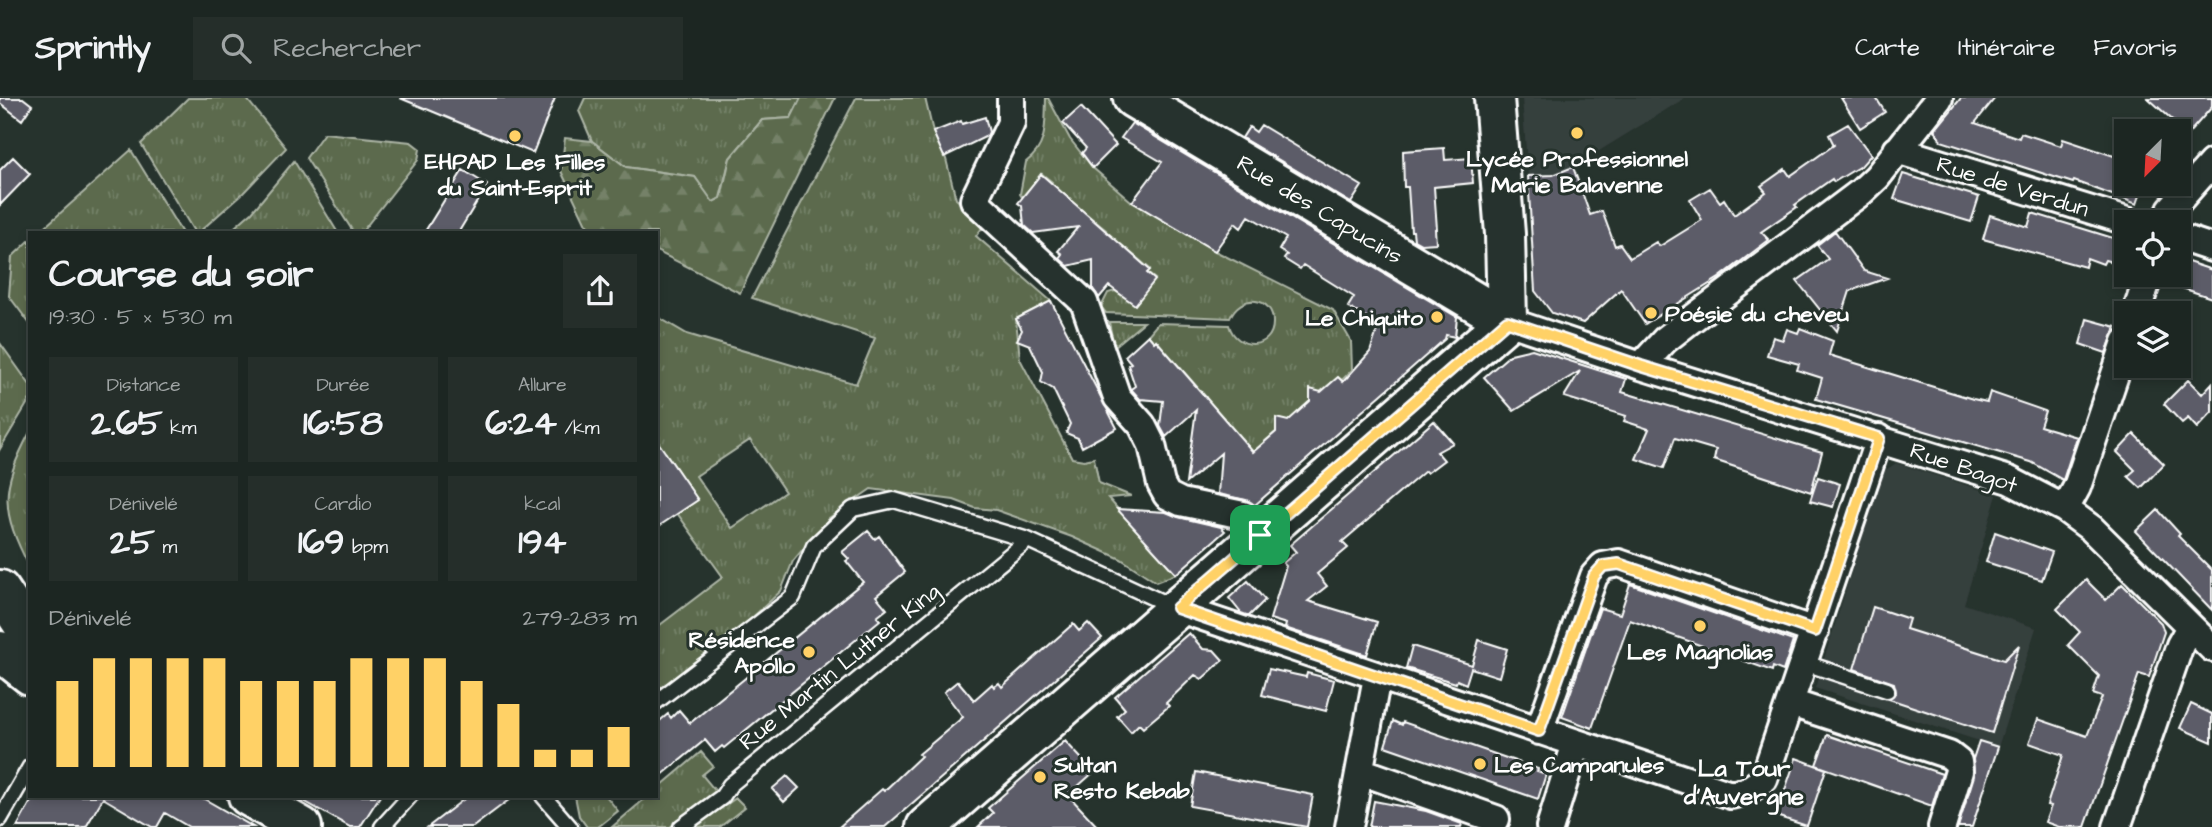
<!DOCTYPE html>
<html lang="fr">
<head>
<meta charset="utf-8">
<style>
	:root { --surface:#1c2622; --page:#252e2a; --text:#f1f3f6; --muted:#a0a5a5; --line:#3a4340; --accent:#ffd166 }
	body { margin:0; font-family:"Architects Daughter",sans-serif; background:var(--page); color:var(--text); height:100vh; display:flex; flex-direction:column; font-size:26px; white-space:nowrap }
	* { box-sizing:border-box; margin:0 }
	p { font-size:23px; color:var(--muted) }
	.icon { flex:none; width:38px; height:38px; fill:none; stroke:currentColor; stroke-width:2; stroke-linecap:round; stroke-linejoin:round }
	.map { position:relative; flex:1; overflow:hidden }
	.sheet { position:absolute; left:28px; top:133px; width:630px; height:567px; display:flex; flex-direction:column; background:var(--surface); border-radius:0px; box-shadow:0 4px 10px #0003,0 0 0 2px var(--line) }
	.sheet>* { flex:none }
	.needle { width:46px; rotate:204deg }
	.fabs { position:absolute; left:2114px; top:21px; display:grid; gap:14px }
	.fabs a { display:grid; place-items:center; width:77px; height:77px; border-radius:0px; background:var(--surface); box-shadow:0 4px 10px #0003,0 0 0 2px var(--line); font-size:35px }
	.pin { position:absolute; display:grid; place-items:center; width:60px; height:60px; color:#fff; margin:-30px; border-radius:14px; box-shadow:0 4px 10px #0006 }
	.round { display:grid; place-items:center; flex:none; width:74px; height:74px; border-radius:0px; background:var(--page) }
	.summary { display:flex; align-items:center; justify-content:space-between; height:119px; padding:0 21px }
	h1 { font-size:38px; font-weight:700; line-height:52px }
	.figures { display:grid; grid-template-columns:repeat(3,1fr); gap:10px; height:119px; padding:7px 21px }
	.figures div { display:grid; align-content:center; border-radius:0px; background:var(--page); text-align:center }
	.figures b { font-size:35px; font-weight:700 }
	.figures small { font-size:19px; font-weight:400 }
	.figures p { font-size:19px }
	.chart { height:196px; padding:14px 21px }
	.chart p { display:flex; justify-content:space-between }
	.chart svg { width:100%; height:126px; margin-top:7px; stroke:var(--accent); stroke-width:6 }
	header { display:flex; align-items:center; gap:42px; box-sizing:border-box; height:98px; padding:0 35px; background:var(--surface); border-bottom:2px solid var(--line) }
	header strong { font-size:33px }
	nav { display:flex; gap:38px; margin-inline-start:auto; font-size:24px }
	.search { width:490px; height:63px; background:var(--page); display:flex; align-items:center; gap:18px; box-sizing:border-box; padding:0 24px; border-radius:0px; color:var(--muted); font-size:26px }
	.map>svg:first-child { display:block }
	.built { fill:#363f3e }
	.grass { fill:url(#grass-tufts); stroke:#adb5a6; stroke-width:2; fill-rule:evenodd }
	.forest { fill:url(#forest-firs); stroke:#adb5a6; stroke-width:2 }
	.building { fill:#5c5b67; stroke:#fff; stroke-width:2 }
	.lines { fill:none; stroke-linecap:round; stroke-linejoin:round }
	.lane-casing { stroke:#fff; stroke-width:19 }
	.street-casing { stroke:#fff; stroke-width:32 }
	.secondary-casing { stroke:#fff; stroke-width:44 }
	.lane { stroke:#26332d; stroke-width:14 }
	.street { stroke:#26332d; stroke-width:26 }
	.secondary { stroke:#26332d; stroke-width:38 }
	.route-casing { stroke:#fff; stroke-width:14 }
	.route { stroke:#ffd166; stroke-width:9 }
	.poi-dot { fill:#ffd166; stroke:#26332d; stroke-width:2.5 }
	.labels { text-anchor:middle; stroke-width:6; stroke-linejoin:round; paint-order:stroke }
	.poi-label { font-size:23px; font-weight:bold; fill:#fff; stroke:#26332d }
	.street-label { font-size:23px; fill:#fff; stroke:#26332d }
	.neighbourhood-label { font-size:24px; font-weight:bold; fill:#fff; stroke:#26332d }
</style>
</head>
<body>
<header>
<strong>Sprintly</strong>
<div class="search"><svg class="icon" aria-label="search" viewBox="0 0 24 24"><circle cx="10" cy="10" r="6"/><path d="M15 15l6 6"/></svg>Rechercher</div>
<nav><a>Carte</a><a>Itinéraire</a><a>Favoris</a></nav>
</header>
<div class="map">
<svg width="2212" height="729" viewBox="0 0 2212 729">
	<defs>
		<pattern id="grass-tufts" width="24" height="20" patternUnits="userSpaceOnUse" patternTransform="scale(1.75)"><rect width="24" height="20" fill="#5b6b4d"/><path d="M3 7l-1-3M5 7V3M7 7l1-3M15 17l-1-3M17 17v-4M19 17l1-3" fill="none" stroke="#748168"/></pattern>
		<pattern id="forest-firs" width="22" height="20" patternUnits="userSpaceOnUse" patternTransform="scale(1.75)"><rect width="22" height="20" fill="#5b6b4d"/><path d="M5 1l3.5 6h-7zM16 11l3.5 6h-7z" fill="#748168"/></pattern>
	</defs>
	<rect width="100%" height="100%" fill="#26332d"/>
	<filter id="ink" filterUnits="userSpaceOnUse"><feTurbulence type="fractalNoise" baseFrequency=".0143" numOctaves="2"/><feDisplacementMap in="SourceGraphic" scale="14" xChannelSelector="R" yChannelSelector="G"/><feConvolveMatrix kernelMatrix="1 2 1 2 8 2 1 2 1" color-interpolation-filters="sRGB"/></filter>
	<g filter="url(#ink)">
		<path class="built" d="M1522 0H1685L1573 69 1553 77 1528 78Z
			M1896 365 1997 397 1964 506 2036 530 1998 649 1815 590 1883 374Z"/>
		<path class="grass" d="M188 0H246L286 50 243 95 198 135H195L141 46Z
			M585 0H801L791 20 762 22 730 60 720 100 712 105 695 79 626 69 592 43 579 13Z
			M856 0H925L933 34 946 61 956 101 985 126 976 138 1051 203 1016 221 1020 261 1072 360 1084 362 1094 360 1099 385 1131 398 1108 400 1176 476 1156 484 1121 461 1072 439 996 412 975 410 954 402 871 391 829 420 793 463 781 493 742 529 656 597V530L723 479 677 415 697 402 666 355 656 361V218L687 236 856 286 875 240 752 200ZM750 342 785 394 732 430 696 378Z
			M1046 0H1048L1070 41 1093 70 1132 104 1215 153 1333 212 1351 243 1352 272 1342 282 1338 279 1319 295 1311 292 1313 301 1286 325 1276 321V325L1279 331 1253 354 1244 344 1240 347C1235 330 1223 319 1211 306L1208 308 1206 299 1156 242 1154 244 1148 237 1158 225 1229 227C1236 253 1273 252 1273 225 1274 198 1240 195 1230 220L1106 215 1101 209 1108 195 1115 193 1135 206 1155 181 1147 175 1150 171 1123 148 1103 136 1106 132 1078 109 1069 104 1071 101 1050 87 1052 84 1042 76 1022 99 1020 96 1026 64C1048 48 1045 26 1046 0Z
			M324 35 411 44 420 51 418 62 361 135H354L306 60Z
			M131 52 182 135H38Z
			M294 63 338 135H228L252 114Z
			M30 142V226L9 198 12 159Z
			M1109 224H1144L1114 249Z
			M0 245 30 287V301L0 351Z
			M30 334V470C0 412 0 391 30 334Z
			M701 654 713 668 702 677 718 696 670 729H612L648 698H656V692Z
			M575 698H606L618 713 598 729H587L579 718Z
			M736 700 745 709 720 729H694Z"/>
		<path class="forest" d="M801 0H835L740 195 656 153V135H596L586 126 561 73 565 40 592 43 626 69 695 79 713 104 721 100 730 60 762 22 791 20Z"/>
		<path class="building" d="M0 0H23L32 7 22 22 0 5Z
			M400 0H555L533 55Z
			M1841 0H1876L1885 14 1860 30Z
			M1961 0H1995L1975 25 2019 40 2021 35 2061 48 2063 41 2126 62V86H2144L2137 106 2074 83 2073 85 1941 43 1935 32Z
			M2148 0H2212V9L2188 36Z
			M1081 9 1116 47 1093 70 1082 55 1086 50 1063 25Z
			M985 19 989 34 987 38 944 59 933 34 961 23 962 26Z
			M1132 25 1457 219 1455 239 1446 237 1445 241 1255 407 1246 402 1218 396 1221 355 1186 385 1196 312 1166 339 1160 328 1163 303 1140 301 1131 291 1135 288 1128 267 1131 265 1125 258 1148 237 1154 244 1156 242 1253 354 1276 334V320L1288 323 1310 303V291L1321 294 1338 279 1343 284 1370 254 1379 227 1348 209 1354 199 1303 167 1300 171 1284 161 1287 157 1279 152 1286 140 1249 118 1241 130 1235 125 1215 153 1132 104 1162 64 1121 40Z
			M1848 26 1871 57 1862 67 1834 84 1832 81 1795 107 1797 109 1761 134 1769 142 1719 180 1645 226 1621 191 1583 225 1552 215 1535 193 1528 78 1553 77 1573 69 1590 117 1602 113 1615 148 1620 146 1630 160 1656 144 1660 148 1702 122 1690 102 1710 90 1720 104 1724 101 1734 117 1766 94 1761 88 1785 71 1790 78 1834 47 1829 37Z
			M1261 27 1362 88 1351 105 1242 40 1249 29 1256 34Z
			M1444 50 1445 62 1471 60 1473 85 1434 89 1437 131H1435L1436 145 1421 146 1414 142 1413 133H1411L1408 89H1404L1403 53Z
			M13 59 30 76 0 107V72Z
			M463 72 487 87 458 135H424Z
			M1041 76 1150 172 1147 175 1155 182 1135 207 1109 188 1099 200 1093 191V162L1068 168 1059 160 1062 156 1058 153 1078 129 1033 135 1024 127 1022 108 1018 105Z
			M1903 76 1979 99 1971 124 1894 101Z
			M2032 115 2126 144V168L2105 162 2103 166 2087 160 2085 169 1983 141 1990 117 2028 129Z
			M1835 133 1864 173 1887 180 1850 193 1837 233 1797 183 1828 161 1817 147Z
			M2179 161 2212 172V200L2179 189Z
			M1051 203 1117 330 1082 349 1078 340 1066 335 1070 326 1053 291 1041 284 1043 274 1030 247 1017 242 1022 232 1016 221Z
			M2087 221 2116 229 2106 255 2080 246Z
			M1800 230 1833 243 1829 257 1973 301 1987 304 1990 294 2045 313 2040 328 2077 339 2063 382 2031 364 1816 301 1822 280 1797 272 1799 266 1767 257 1773 239 1783 242 1787 231 1798 235Z
			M1532 251 1626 281 1622 294 1822 354 1811 394 1714 362 1716 352 1675 340 1664 370 1636 361 1649 331 1624 323 1626 318 1564 299 1580 273 1514 313 1484 279 1511 256Z
			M2188 282 2202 296 2212 285V314L2197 330 2188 320 2182 325 2164 306Z
			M1434 323 1453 345 1437 354 1444 362 1427 375 1425 373 1342 444 1348 450 1317 476 1327 488 1308 503 1377 524 1367 557 1285 530 1286 526 1270 521 1286 468 1283 465 1296 454 1290 447Z
			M2134 336 2164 366 2141 390 2128 378 2135 372 2117 354Z
			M656 341 698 402 656 430Z
			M1818 379 1840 386 1833 409 1810 403Z
			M1117 411 1166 414 1178 419 1221 429 1225 433 1176 476Z
			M2158 412 2180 436 2178 438 2212 472V512L2136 433Z
			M868 433 875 441 879 438 905 474 876 498 887 511 877 519 880 522 724 650 722 648 715 654 705 642 656 682V626L668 616 671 620 679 612 690 625 863 484 846 463 849 461 842 454Z
			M1995 434 2052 454 2042 482 1986 464Z
			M2086 482 2106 502 2122 486 2161 525 2164 534 2149 579 2139 576 2085 729H2059L2045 724 2051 708 2047 707 2063 657 2029 645 2038 621 2087 638 2102 599 2093 596 2099 578 2068 547 2080 534 2057 511Z
			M1248 483 1265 502 1249 518 1241 515 1229 500Z
			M1630 486 1793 543 1783 573 1773 569 1772 573 1630 522 1592 630 1562 619 1600 510 1620 516Z
			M1873 509 1909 521 1906 531 2004 562 2019 547 1992 635 1889 601 1896 594 1894 585 1854 571Z
			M1088 525 1102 540 885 729H839L882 691 884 693 921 658 919 656 963 619 944 594 958 583 974 602 992 586 994 589 999 585 1002 589 1073 526 1079 533Z
			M1189 535 1203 551 1214 552 1223 562 1202 581 1195 577 1166 605 1169 608 1143 630 1139 626 1131 634 1117 618 1125 611 1115 599Z
			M1479 542 1507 551 1499 579 1471 570 1466 586 1457 582 1456 585 1406 570 1412 548 1472 567Z
			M1269 571 1306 579 1307 575 1334 582 1326 613 1262 597Z
			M2191 606 2212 616V644L2180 630Z
			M1393 623 1402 627 1403 624 1538 671 1537 673 1546 676 1538 701 1385 648Z
			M1827 637 1942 676 1932 708 1816 667Z
			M1065 643 1094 674 1068 697 1098 729H978L993 715 988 710Z
			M1979 643 1998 649 1972 729H1958L1974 678 1973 661Z
			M1796 660 1826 671 1807 728 1776 718Z
			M1196 674 1313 697 1307 729 1190 708Z
			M787 678 799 690 784 704 772 691Z
			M34 698H199L253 729H189L165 715 157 729H152L103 700 86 729H17Z
			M295 698H380L360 729H350Z
			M468 698H514L473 729H428Z
			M1374 703 1426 713 1462 726 1461 729H1369Z"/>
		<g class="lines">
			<g class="lane-casing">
				<path id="lane" d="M1805 565 1887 592
					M656 604 793 499 814 448 853 411 894 402 1028 442
					M543 698 570 729
					M0 721 30 669
					M382 729 410 698
					M681 729 722 699 730 687 1028 442 1173 509"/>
			</g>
			<g class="street-casing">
				<path id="street" d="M1011 0V25L974 102 1084 204 1117 299 1142 327 1152 347 1161 386 1167 397 1181 404 1243 417 1260 437
					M1897 52 2130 124
					M2167 124 2171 111 2212 65
					M2179 139 2212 150
					M2136 215 2149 177
					M1507 223 1641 268 2009 382 2065 411 2092 431 2212 550
					M1641 268 1665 242 1688 224 1861 94 1877 79 1939 0
					M2065 411 2077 389 2126 244
					M1177 510 1731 697 1747 693 1764 681 1879 340
					M1791 605 1949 657 1958 664 1959 673 1942 729
					M1539 633 1594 478 1603 468 1619 465 1815 533
					M1360 673 1496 721
					M1349 729 1377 579
					M1550 729 1576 645
					M2117 729 2180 547 2190 529"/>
			</g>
			<g class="secondary-casing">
				<path id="secondary" d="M1133 0 1507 223
					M1494 0 1505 136 1507 223
					M0 492 30 537
					M0 553 30 577
					M248 698 302 729
					M926 729 1507 223"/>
			</g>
			<use href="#lane" class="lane"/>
			<use href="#street" class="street"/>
			<use href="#secondary" class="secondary"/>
		</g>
	</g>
	<g class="lines" filter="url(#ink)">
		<g class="route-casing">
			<path id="route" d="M1507 223 1641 268 1879 340 1815 533 1619 466 1603 468 1594 478 1539 633 1177 510Z"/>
		</g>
		<use href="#route" class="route"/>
	</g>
	<g class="poi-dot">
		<circle cx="1577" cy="35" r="7"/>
		<circle cx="515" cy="38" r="7"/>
		<circle cx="1651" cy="215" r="7"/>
		<circle cx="1437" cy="219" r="7"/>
		<circle cx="1700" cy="528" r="7"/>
		<circle cx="809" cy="554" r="7"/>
		<circle cx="1480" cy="666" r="7"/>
		<circle cx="1040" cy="679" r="7"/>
	</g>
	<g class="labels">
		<g class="poi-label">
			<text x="1577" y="68">Lycée Professionnel<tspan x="1577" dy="26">Marie Balavenne</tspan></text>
			<text x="515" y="71">EHPAD Les Filles<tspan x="515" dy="26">du Saint-Esprit</tspan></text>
			<text x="1665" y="223" text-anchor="start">Poésie du cheveu</text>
			<text x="1423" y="227" text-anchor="end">Le Chiquito</text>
			<text x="795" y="549" text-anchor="end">Résidence<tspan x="795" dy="26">Apollo</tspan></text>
			<text x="1700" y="561">Les Magnolias</text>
			<text x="1054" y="674" text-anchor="start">Sultan<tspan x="1054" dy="26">Resto Kebab</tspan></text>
			<text x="1494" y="674" text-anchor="start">Les Campanules</text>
		</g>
		<g class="street-label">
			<text transform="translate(2013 88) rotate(17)" y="8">Rue de Verdun</text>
			<text transform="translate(1320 111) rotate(31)" y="8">Rue des Capucins</text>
			<text transform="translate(1964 369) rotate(19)" y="8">Rue Bagot</text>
			<text transform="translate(839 568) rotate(-39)" y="8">Rue Martin Luther King</text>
		</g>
		<g class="neighbourhood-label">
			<text x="1744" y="678">La Tour<tspan x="1744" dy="28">d'Auvergne</tspan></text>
		</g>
	</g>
</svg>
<div class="fabs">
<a><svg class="needle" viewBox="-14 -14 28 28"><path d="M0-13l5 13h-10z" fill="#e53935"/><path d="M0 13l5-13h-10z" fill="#a0a5a5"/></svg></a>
<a><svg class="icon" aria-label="locate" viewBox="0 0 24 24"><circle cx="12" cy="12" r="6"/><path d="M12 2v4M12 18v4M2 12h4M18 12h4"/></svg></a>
<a><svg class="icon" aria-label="layers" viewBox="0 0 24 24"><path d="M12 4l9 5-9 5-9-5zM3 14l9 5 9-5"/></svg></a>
</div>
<div class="pin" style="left:1260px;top:437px;background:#1e9e55"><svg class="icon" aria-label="arrive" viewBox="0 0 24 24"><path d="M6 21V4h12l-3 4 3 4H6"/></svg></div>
<section class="sheet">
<div class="summary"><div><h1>Course du soir</h1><p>19:30 · 5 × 530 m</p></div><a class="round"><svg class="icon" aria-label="share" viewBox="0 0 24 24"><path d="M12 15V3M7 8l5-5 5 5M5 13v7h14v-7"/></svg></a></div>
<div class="figures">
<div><p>Distance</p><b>2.65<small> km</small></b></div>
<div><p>Durée</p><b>16:58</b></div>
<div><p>Allure</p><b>6:24<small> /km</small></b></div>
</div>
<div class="figures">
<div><p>Dénivelé</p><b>25<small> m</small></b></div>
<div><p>Cardio</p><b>169<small> bpm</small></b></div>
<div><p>kcal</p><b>194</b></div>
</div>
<div class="chart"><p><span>Dénivelé</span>279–283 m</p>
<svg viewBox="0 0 160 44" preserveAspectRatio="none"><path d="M5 44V14M15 44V6M25 44V6M35 44V6M45 44V6M55 44V14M65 44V14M75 44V14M85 44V6M95 44V6M105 44V6M115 44V14M125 44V22M135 44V38M145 44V38M155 44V30"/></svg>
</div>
</section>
</div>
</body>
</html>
